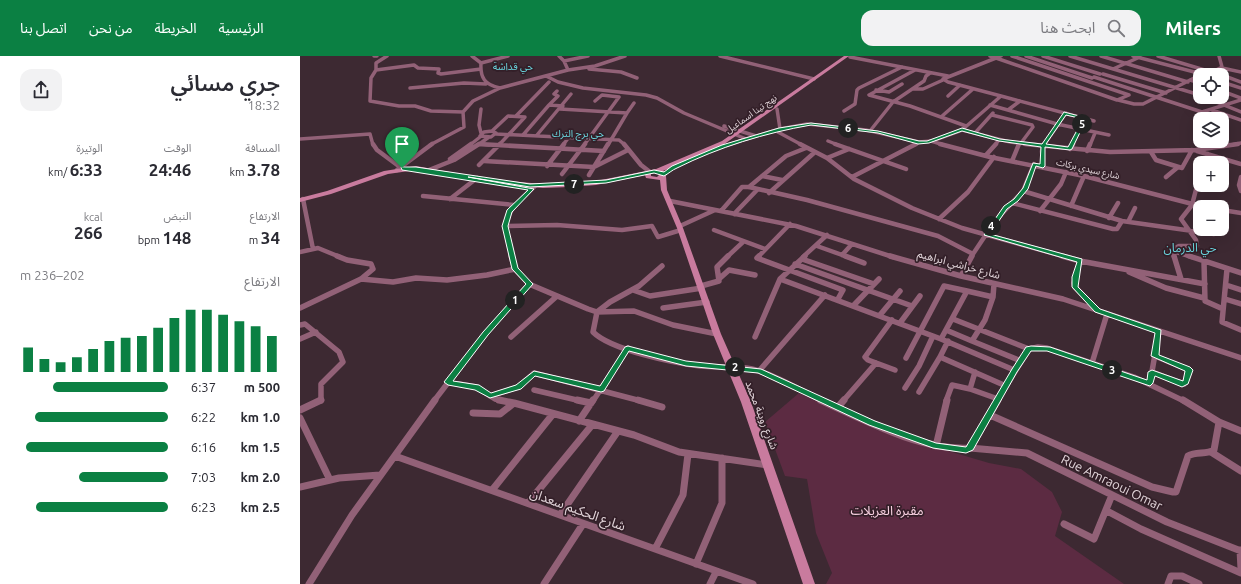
<!DOCTYPE html>
<html lang="ar">
<head>
<meta charset="utf-8">
<style>
	:root { --surface:#fff; --page:#f2f2f3; --text:#2b2b33; --muted:#7c7c81; --accent:#0b8043 }
	body { margin:0; font-family:Ubuntu,"Noto Sans Arabic",sans-serif; background:var(--page); color:var(--text); direction:rtl; height:100vh; display:flex; flex-direction:column; font-size:15px; white-space:nowrap }
	* { box-sizing:border-box; margin:0 }
	p { font-size:13px; color:var(--muted) }
	.icon { flex:none; width:22px; height:22px; fill:none; stroke:currentColor; stroke-width:2; stroke-linecap:round; stroke-linejoin:round }
	.map { position:relative; flex:1; overflow:hidden; direction:ltr }
	.sheet { display:flex; flex-direction:column; background:var(--surface); width:300px }
	.sheet>* { flex:none }
	.buttons { position:absolute; left:893px; top:12px; display:grid; gap:8px }
	.buttons a { display:grid; place-items:center; width:36px; height:36px; border-radius:8px; background:var(--surface); box-shadow:0 4px 16px #0002; font-size:20px }
	.pin { position:absolute; display:grid; place-items:center; width:34px; height:34px; color:#fff; margin:-41px -17px; border-radius:50% 50% 50% 0; rotate:-45deg; box-shadow:0 0 4px #0007 }
	.pin .icon { rotate:45deg }
	.km { position:absolute; width:20px; height:20px; margin:-10px; border-radius:50%; background:#222; color:#fff; font-size:11px; line-height:20px; text-align:center }
	.round { display:grid; place-items:center; flex:none; width:42px; height:42px; border-radius:12px; background:var(--page) }
	.summary { display:flex; align-items:center; justify-content:space-between; height:68px; padding:0 20px }
	h1 { font-size:22px; font-weight:600; line-height:30px }
	.figures { display:grid; grid-template-columns:repeat(3,1fr); gap:6px; height:68px; padding:4px 20px }
	.figures div { display:grid; align-content:center }
	.figures b { font-size:17px; font-weight:600 }
	.figures small { font-size:11px; font-weight:400 }
	.figures p { font-size:11px }
	.chart { height:112px; padding:8px 20px }
	.chart p { display:flex; justify-content:space-between }
	.chart svg { width:100%; height:72px; margin-top:4px; stroke:var(--accent); stroke-width:6 }
	ul { padding:0 20px; list-style:none; font-size:13px }
	li { display:grid; grid-template-columns:64px 48px 1fr; align-items:center; height:30px }
	li i { height:10px; border-radius:5px; background:var(--accent) }
	header { display:flex; align-items:center; gap:24px; box-sizing:border-box; height:56px; padding:0 20px; background:var(--accent); color:#fff }
	header strong { font-size:19px }
	nav { display:flex; gap:22px; margin-inline-start:auto; font-size:14px }
	.search { width:280px; height:36px; background:var(--page); display:flex; align-items:center; gap:10px; box-sizing:border-box; padding:0 14px; border-radius:12px; color:var(--muted); font-size:15px }
	main { display:flex; flex:1; min-height:0 }
	.map>svg:first-child { display:block }
	.green { fill:#5c2b42 }
	.lines { fill:none; stroke-linecap:round; stroke-linejoin:round }
	.minor-far3 { stroke:#926177; stroke-width:3.5 }
	.minor-far2 { stroke:#926177; stroke-width:4.5 }
	.minor-far1 { stroke:#926177; stroke-width:5.5 }
	.minor { stroke:#926177; stroke-width:7 }
	.secondary { fill:#c97b9e; fill-rule:evenodd }
	.route { fill:#0b8043; stroke:#fff; fill-rule:evenodd }
	.labels { text-anchor:middle; stroke-width:3.5; stroke-linejoin:round; paint-order:stroke }
	.far-street-label { font-size:9px; fill:#e2d5da; stroke:#331f28 }
	.far-neighbourhood-label { font-size:10px; fill:#69d5dd; stroke:#331f28 }
	.street-label { font-size:11px; fill:#e2d5da; stroke:#331f28 }
	.neighbourhood-label { font-size:12px; fill:#69d5dd; stroke:#331f28 }
	.near-street-label { font-size:13px; fill:#e2d5da; stroke:#331f28 }
	.near-park-label { font-size:13px; fill:#f8d0e0; stroke:#331f28 }
</style>
</head>
<body>
<header>
<strong>Milers</strong>
<div class="search"><svg class="icon" aria-label="search" viewBox="0 0 24 24"><circle cx="10" cy="10" r="6"/><path d="M15 15l6 6"/></svg>ابحث هنا</div>
<nav><a>الرئيسية</a><a>الخريطة</a><a>من نحن</a><a>اتصل بنا</a></nav>
</header>
<main>
<div class="map">
<svg width="941" height="528" viewBox="0 0 941 528">
	<rect width="100%" height="100%" fill="#3d2932"/>
	<path class="green" d="M499 337 577 374 689 407 721 413 752 436 762 456 755 480 824 528H526L532 517 516 477 507 423 485 420 465 366Z"/>
	<g class="lines">
		<path class="minor-far3" d="M74 0H77
			M87 0 76 7V14L71 22 70 45 99 50H115L131 55 163 56
			M172 0 181 7C180 22 185 29 200 32
			M259 0 264 5 268 14
			M420 0 514 23
			M701 0 696 2 817 44 829 39 712 0
			M726 0 792 22
			M743 0 800 18
			M770 0 900 39
			M801 0 888 26
			M833 0 902 18
			M858 0 908 15
			M550 1 648 20
			M264 5 288 0
			M181 7 208 0
			M922 12 941 16
			M289 13 321 16 337 22
			M813 13 840 1
			M76 14 114 9 118 12 139 13 138 17 141 18 181 13
			M615 14 569 39 610 50 666 70
			M911 16 921 19
			M912 16 922 11 919 0
			M803 18 866 37
			M922 19 941 26
			M246 20 258 26 283 32 346 39 357 42 384 57 446 83 480 73 507 68 566 74 619 86 631 85 644 89
			M794 21 902 56 941 44
			M890 24 900 27
			M922 26 941 32
			M110 32 164 27 186 28
			M612 33H623L643 24
			M576 34 589 36 602 28
			M257 35 254 38 258 40 249 49 263 50
			M922 35 941 42
			M648 40 660 29
			M701 40 794 65
			M904 41 941 56
			M818 44 834 48H843L900 19
			M690 49 757 68 809 79
			M181 53 179 69 181 77
			M260 53 327 57 308 89
			M477 53 480 73
			M708 54 720 45
			M912 54 941 64
			M544 55 555 48 557 34 559 32 602 11
			M327 57 334 47
			M692 59 732 69 733 71 721 87
			M216 60 249 26
			M641 61 673 33
			M424 70 456 80
			M662 74 701 40 648 26 643 23 696 2 690 0
			M192 75 196 77 191 81 180 80 184 76Z
			M192 75 208 60 225 61 199 89
			M476 75 502 89
			M570 75 593 46 624 25 626 20 630 17
			M675 77 693 57
			M196 78 319 84 325 89
			M223 79 249 49
			M237 79 271 38
			M0 83 70 78 73 89
			M528 85 538 89
			M632 85 662 74 710 86 735 89
			M179 88 189 89
			M130 89 164 71 163 56 173 45 200 32 268 14 295 10 325 0
			M170 89 180 81
			M178 89 189 81
			M263 89 269 81
			M284 89 319 41 302 39 295 45
			M614 89 619 86
			M695 89 699 84
			M718 89 719 87
			M744 89 766 57
			M772 89 785 62
			M790 89 795 77
			M931 89 941 87"/>
		<path class="minor-far2" d="M73 88 77 94 100 111
			M179 88 304 95
			M324 88 341 109 350 116
			M500 88 527 102 554 123 612 152 662 172 766 201
			M535 88 606 113
			M640 88 690 101 784 120 904 151
			M725 88 810 96 896 94 938 88
			M770 93 773 88
			M787 95 790 88
			M897 95 941 108
			M851 96 856 104 882 112 892 94
			M686 99 696 88
			M527 102 549 93
			M150 103 171 88
			M184 105 294 111 328 94
			M712 105 719 88
			M906 107 908 98
			M179 109 200 88
			M247 110 264 88
			M743 110 742 95 744 88
			M97 114 132 88
			M129 114 154 104 179 88
			M262 118 285 88
			M289 119 308 88
			M462 120 482 124
			M552 121 616 88
			M866 121 878 111
			M941 121 939 129 941 135
			M449 131 486 100 506 92
			M723 135 822 165 914 178
			M469 137 515 96
			M123 140 214 149
			M3 143 13 193
			M150 143 177 122
			M370 145 496 170 593 201
			M712 147 813 173H817L822 165
			M771 150 784 120
			M922 154 941 157
			M421 155 442 131H449L507 144 638 180 673 198
			M740 155 761 128 766 116
			M434 158 457 134
			M809 162 818 147
			M639 163 668 136 694 101
			M828 166 835 152
			M205 170 257 169 322 174 352 170 358 181 381 174
			M380 170 415 154
			M414 174 465 193
			M517 190 548 201
			M873 195 892 201
			M0 196 18 192 40 201
			M542 199 552 188
			M212 201C200 161 206 157 235 130
			M427 201 443 186
			M458 201 490 168
			M503 201 527 179
			M671 201 695 165 723 135 734 108
			M874 201 873 193 879 190H897L896 184 881 163 892 149 900 118"/>
		<path class="minor-far1" d="M211 200 215 213 229 228 288 253 297 256 334 255 373 269 417 278
			M459 200 457 202 543 234 538 243
			M545 200 564 207
			M590 200 661 220 763 243 941 302
			M762 200 780 205 905 228
			M874 200 881 223
			M889 200 941 217
			M502 203 574 228
			M780 205 774 227 775 231 796 253
			M904 206 905 245 923 253
			M495 208 612 250
			M362 210 339 230 310 246 297 256 293 276C311 294 374 307 400 310 418 312 435 309 452 313 476 319 500 334 522 345
			M927 213 922 266 941 274
			M829 216 866 232 904 242
			M661 220 672 200
			M420 222 429 214 455 219
			M61 223 93 226 116 222 147 224 187 219 215 213
			M480 223 641 283 714 314
			M926 229 941 234
			M401 230 419 225 417 211 428 200
			M333 234 350 240 402 232
			M925 243 941 248
			M554 249 579 223
			M0 252 61 223 73 213 71 208 47 204 37 200
			M363 252 407 246
			M580 259 600 235
			M653 263 729 293
			M592 264 565 301 568 304 595 314
			M600 267 620 240
			M0 269 5 268 39 296 43 306 21 328V345
			M646 274 672 285 685 264 693 241
			M211 281 257 240
			M455 281 480 223 505 200
			M0 283 16 276
			M641 283 667 235 693 241 694 228
			M648 285 640 301 706 330
			M672 285 721 305
			M606 302 644 230 667 235
			M792 307 807 258
			M459 315 525 239
			M852 316 884 328 889 314 855 300
			M148 326 176 331 195 343 204 345
			M850 327 859 275
			M605 332 619 310 633 280
			M670 333 675 316
			M234 334 281 345
			M619 336 640 301
			M190 340 218 331 234 317 341 345
			M134 345 186 277 229 228
			M293 345 328 292
			M543 345 576 307
			M646 345 652 329 670 333 698 343
			M697 345 729 293 738 291 747 292 834 321 884 345"/>
		<path class="minor" d="M199 344 214 347
			M277 344 291 347
			M338 344 362 351
			M520 344C564 364 621 395 670 392L698 344
			M883 344 919 366 941 375
			M538 351 544 344
			M0 354 21 344
			M173 357 200 358 214 347 334 379 379 396 468 409
			M690 359 852 431 873 436H876L888 400C896 395 906 399 914 394L919 366
			M0 362 29 422
			M279 365 293 344
			M636 390 647 344
			M670 392 727 397 867 466 941 495
			M911 396 941 415
			M95 400 453 528
			M0 431 39 422 80 419
			M193 433 253 358
			M228 447 292 369
			M807 455 841 473 941 517
			M260 459 318 375
			M764 468 794 483 812 439
			M355 493 383 439 388 398
			M940 494 941 513
			M396 508 422 447V402
			M9 528 52 459 135 344
			M244 528 283 468
			M410 528 416 516
			M868 528 871 520H882L899 528"/>
		<path class="secondary" d="M544 0H549L423 89 446 81 449 83 448 84 424 92 422 91V89L363 115 367 118 366 120 367 134 383 172 421 278 451 346 515 528H503L441 346 413 278 377 172 361 134 360 124 346 122 345 119 296 129 269 131 243 132 195 128 116 114 88 118 31 138 0 146V142L27 135 84 115 116 110 195 124 243 128H269L296 125 356 113 422 85ZM355 117 360 118 357 121 351 120V118Z"/>
	</g>
	<path class="route" d="M764 56 787 62 772 93 770 94 745 91V110L743 112 736 110 728 133 718 145 707 153 690 178 782 203 778 231 800 253 861 274 859 299 890 311 893 314 888 328 882 331 855 320 853 327 850 330 747 295H731L717 316 673 394 666 397 633 392 569 369 458 317 386 310 329 295 304 335 301 336 235 320 221 333 190 342 175 334 148 329 144 326 183 276 226 228 212 213 202 170 207 154 228 134 102 114 101 111H116L230 128 306 124 354 114 364 116 372 110 422 89 479 72 511 67 578 75 619 85H627L662 72 700 83 742 88ZM766 59 783 63 768 91 746 88ZM511 69 578 77 618 88 629 87 662 75 699 85 741 91 740 108 733 107 723 132 714 143 704 150 684 179 777 206 772 221V231L795 256 855 277 851 300 885 315 883 325 852 314 848 316 847 324 750 291 731 290 726 291 712 313 666 391 636 387 575 365 461 313 386 305 328 290 325 291 300 330 234 315 216 329 191 337 179 329 153 325 188 279 233 228 218 212 208 170 212 156 234 133 168 121 230 131 306 127 354 117 364 120C368 118 372 114 377 112 419 91 465 77 511 69Z"/>
	<g class="labels">
		<g class="far-street-label">
			<text transform="translate(451 58) rotate(-35)" y="3">نهج تينا اسماعيل</text>
			<text transform="translate(788 113) rotate(13)" y="3">شارع سيدي بركات</text>
		</g>
		<g class="far-neighbourhood-label">
			<text x="213" y="14">حي قداشة</text>
			<text x="278" y="81">حي برج الترك</text>
		</g>
		<g class="street-label">
			<text transform="translate(659 208) rotate(15)" y="4">شارع خراشي ابراهيم</text>
			<text transform="translate(462 359) rotate(69)" y="4">شارع روينة محمد</text>
		</g>
		<g class="neighbourhood-label">
			<text x="890" y="196">حي الدرمان</text>
		</g>
		<g class="near-street-label">
			<text transform="translate(812 426) rotate(26)" y="5">Rue Amraoui Omar</text>
			<text transform="translate(278 453) rotate(20)" y="5">شارع الحكيم سعدان</text>
		</g>
		<g class="near-park-label">
			<text x="587" y="459">مقبرة العزيلات</text>
		</g>
	</g>
</svg>
<div class="buttons">
<a><svg class="icon" aria-label="locate" viewBox="0 0 24 24"><circle cx="12" cy="12" r="6"/><path d="M12 2v4M12 18v4M2 12h4M18 12h4"/></svg></a>
<a><svg class="icon" aria-label="layers" viewBox="0 0 24 24"><path d="M12 4l9 5-9 5-9-5zM3 14l9 5 9-5"/></svg></a>
<a>+</a>
<a>−</a>
</div>
<div class="pin" style="left:102px;top:112px;background:#1e9e55"><svg class="icon" aria-label="arrive" viewBox="0 0 24 24"><path d="M6 21V4h12l-3 4 3 4H6"/></svg></div>
<b class="km" style="left:215px;top:244px">1</b>
<b class="km" style="left:435px;top:311px">2</b>
<b class="km" style="left:812px;top:314px">3</b>
<b class="km" style="left:691px;top:170px">4</b>
<b class="km" style="left:782px;top:68px">5</b>
<b class="km" style="left:548px;top:72px">6</b>
<b class="km" style="left:274px;top:128px">7</b>
</div>
<section class="sheet">
<div class="summary"><div><h1>جري مسائي</h1><p>18:32</p></div><a class="round"><svg class="icon" aria-label="share" viewBox="0 0 24 24"><path d="M12 15V3M7 8l5-5 5 5M5 13v7h14v-7"/></svg></a></div>
<div class="figures">
<div><p>المسافة</p><b>3.78<small> km</small></b></div>
<div><p>الوقت</p><b>24:46</b></div>
<div><p>الوتيرة</p><b>6:33<small> /km</small></b></div>
</div>
<div class="figures">
<div><p>الارتفاع</p><b>34<small> m</small></b></div>
<div><p>النبض</p><b>148<small> bpm</small></b></div>
<div><p>kcal</p><b>266</b></div>
</div>
<div class="chart"><p><span>الارتفاع</span>202–236 m</p>
<svg viewBox="0 0 160 44" preserveAspectRatio="none"><path d="M5 44V29M15 44V36M25 44V38M35 44V35M45 44V30M55 44V25M65 44V23M75 44V22M85 44V17M95 44V11M105 44V6M115 44V6M125 44V9M135 44V13M145 44V16M155 44V22"/></svg>
</div>
<ul>
<li><b>500 m</b>6:37<i style="width:78%"></i></li>
<li><b>1.0 km</b>6:22<i style="width:90%"></i></li>
<li><b>1.5 km</b>6:16<i style="width:96%"></i></li>
<li><b>2.0 km</b>7:03<i style="width:60%"></i></li>
<li><b>2.5 km</b>6:23<i style="width:89%"></i></li>
</ul>
</section>
</main>
</body>
</html>
